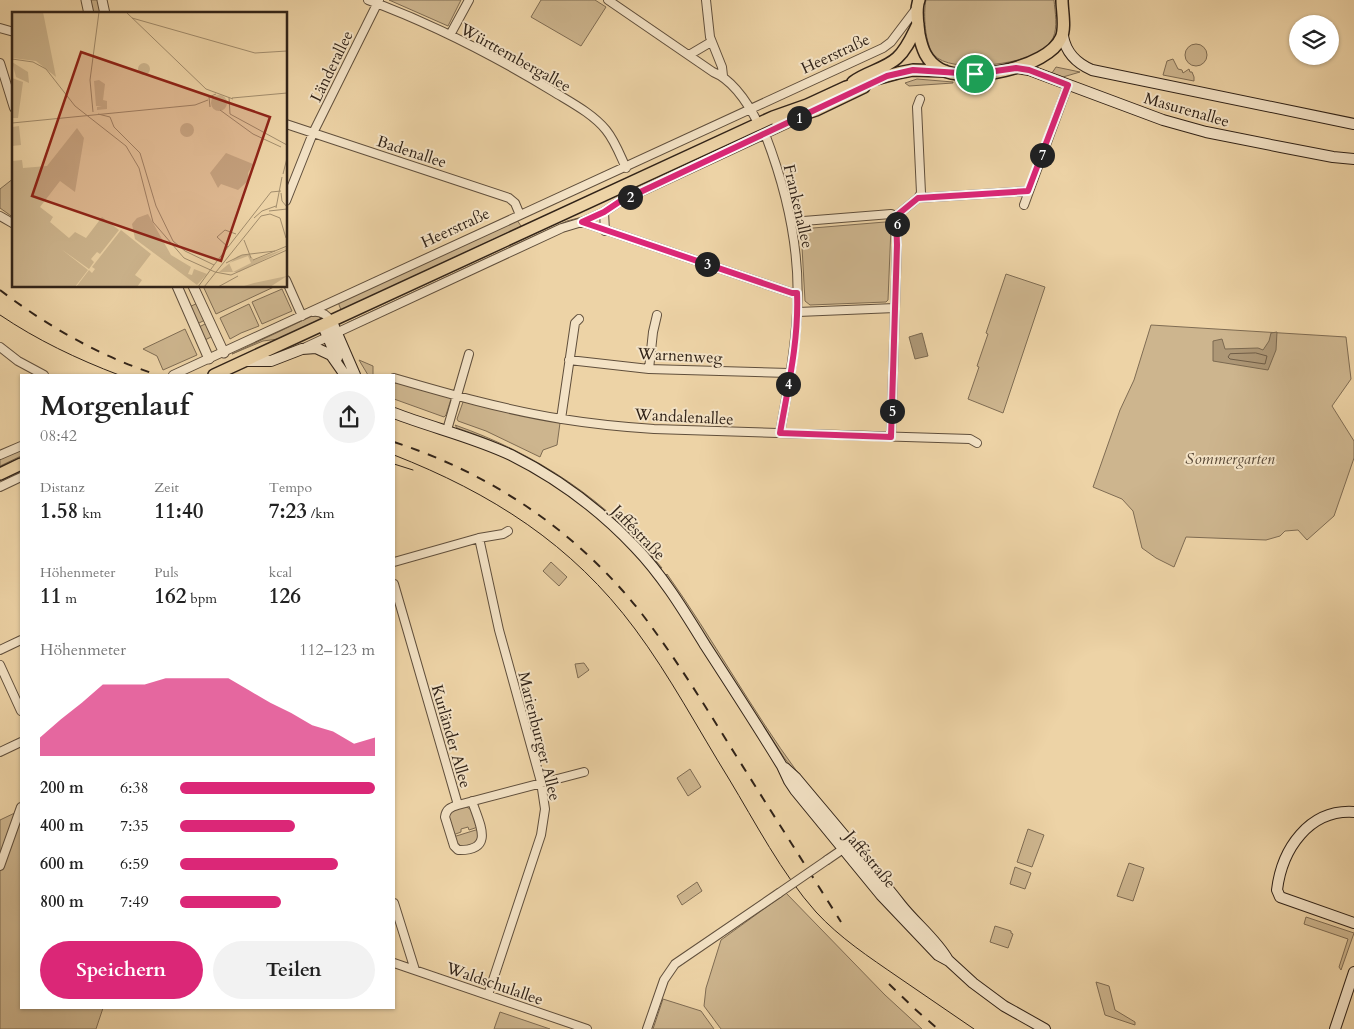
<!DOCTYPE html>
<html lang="de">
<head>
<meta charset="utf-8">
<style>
	:root { --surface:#fff; --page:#f2f2f2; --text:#222; --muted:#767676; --accent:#db2777 }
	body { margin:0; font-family:Cardo,serif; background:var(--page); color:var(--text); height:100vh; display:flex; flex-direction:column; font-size:19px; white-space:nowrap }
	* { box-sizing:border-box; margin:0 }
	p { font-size:16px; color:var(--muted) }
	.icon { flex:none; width:28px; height:28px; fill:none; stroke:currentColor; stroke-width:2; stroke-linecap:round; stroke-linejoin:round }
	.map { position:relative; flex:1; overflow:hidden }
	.side { position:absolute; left:20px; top:374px; width:375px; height:635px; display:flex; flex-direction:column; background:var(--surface); border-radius:0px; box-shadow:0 1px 4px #0004 }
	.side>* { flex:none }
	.controls { position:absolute; left:1289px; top:15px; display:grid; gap:10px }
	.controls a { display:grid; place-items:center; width:50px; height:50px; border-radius:50%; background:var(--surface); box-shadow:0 1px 4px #0004; font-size:25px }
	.pin { position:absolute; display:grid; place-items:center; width:42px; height:42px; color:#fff; margin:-21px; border:2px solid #fff; border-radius:50%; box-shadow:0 1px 5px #0007 }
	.km { position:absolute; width:25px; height:25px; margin:-12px; border-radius:50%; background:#222; color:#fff; font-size:14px; line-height:25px; text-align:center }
	.round { display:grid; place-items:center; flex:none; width:52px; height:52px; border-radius:26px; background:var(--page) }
	.summary { display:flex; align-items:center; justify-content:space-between; height:85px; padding:0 20px }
	h1 { font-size:28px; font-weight:600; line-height:38px }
	.metrics { display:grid; grid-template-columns:repeat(3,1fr); gap:8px; height:85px; padding:5px 20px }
	.metrics div { display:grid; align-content:center }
	.metrics b { font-size:21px; font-weight:600 }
	.metrics small { font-size:14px; font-weight:400 }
	.metrics p { font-size:14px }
	.chart { height:140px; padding:10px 20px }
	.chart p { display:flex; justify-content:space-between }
	.chart svg { width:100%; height:90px; margin-top:5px; fill:var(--accent); opacity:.7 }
	.primary-button { display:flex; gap:10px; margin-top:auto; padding:10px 20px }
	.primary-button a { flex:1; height:58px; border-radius:30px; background:var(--accent); color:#fff; font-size:20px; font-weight:600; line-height:58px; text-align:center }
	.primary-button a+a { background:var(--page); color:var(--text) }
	ul { padding:0 20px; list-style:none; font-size:16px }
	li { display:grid; grid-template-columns:80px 60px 1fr; align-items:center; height:38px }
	li i { height:12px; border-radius:6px; background:var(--accent) }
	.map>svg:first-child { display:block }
	.green { fill:#cdb58e; stroke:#7f6c53 }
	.water { fill:#ad9776; stroke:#7b6950 }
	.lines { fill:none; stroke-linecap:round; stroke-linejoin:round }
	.shore { stroke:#6f5d47; stroke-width:1 }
	.minor-casing { stroke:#604f3c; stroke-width:10 }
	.tertiary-casing { stroke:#604f3c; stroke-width:11 }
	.secondary-casing { stroke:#312318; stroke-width:12 }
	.primary-casing { stroke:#312318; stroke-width:14 }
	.minor { stroke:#f3e2c5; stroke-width:8 }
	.tertiary { stroke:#f3e2c5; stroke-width:9 }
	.secondary { stroke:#f3e2c5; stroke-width:10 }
	.primary { stroke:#edd3a6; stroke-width:11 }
	.tram { stroke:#312318; stroke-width:1 }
	.rail { stroke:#312318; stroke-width:2; stroke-dasharray:9 9; stroke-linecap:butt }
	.minor-bridge-casing { stroke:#604f3c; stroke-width:10; stroke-linecap:butt }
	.minor-bridge { stroke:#f3e2c5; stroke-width:8 }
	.route-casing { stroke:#fff; stroke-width:10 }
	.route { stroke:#db2777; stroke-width:6 }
	.labels { text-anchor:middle; stroke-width:4; stroke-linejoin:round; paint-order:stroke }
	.street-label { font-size:16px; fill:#312318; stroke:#f3e2c5 }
	.park-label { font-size:16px; font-style:italic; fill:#584836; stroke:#f3e2c5 }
	.inset-road { fill:none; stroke:#a28d6d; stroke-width:1 }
	.view { fill:#8f2418; fill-opacity:0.15; stroke:#8f2418; stroke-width:2.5 }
	.inset-edge { fill:none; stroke:#312318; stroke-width:2.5 }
</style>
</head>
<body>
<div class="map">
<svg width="1354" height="1029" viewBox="0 0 1354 1029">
	<rect width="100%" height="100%" fill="#edd3a6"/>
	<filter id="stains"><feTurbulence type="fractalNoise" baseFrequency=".004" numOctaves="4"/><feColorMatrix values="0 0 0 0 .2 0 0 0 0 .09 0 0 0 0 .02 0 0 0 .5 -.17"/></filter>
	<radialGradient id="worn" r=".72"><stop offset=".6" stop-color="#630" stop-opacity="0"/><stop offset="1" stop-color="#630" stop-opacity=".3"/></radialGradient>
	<path class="green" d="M90 0H99L102 14H93Z
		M389 0H461L448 26Z
		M541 0H595L606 7 581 46 531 17Z
		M926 0H1054C1055 12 1058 27 1053 38 1050 43 1045 49 1040 52 1020 64 951 74 934 55 925 45 923 13 926 0Z
		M1185 55a11 11 0 1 1 22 0a11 11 0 1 1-22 0Z
		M1173 59 1178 69 1182 70 1183 73 1189 69 1190 72H1192L1194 77V81L1163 75 1167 61Z
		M1056 67 1080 72 1063 77 1052 73Z
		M917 79 953 82V83L909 86 905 83Z
		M14 178V218L0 208V189Z
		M582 217 583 219 347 325V323L567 221Z
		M517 220 521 226 520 227 341 310 338 302Z
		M885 222 888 223 891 227 888 300 886 302 810 305 805 301 801 229Z
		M1006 274 1045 287 1003 413 968 399 979 367 977 366 988 334 986 333Z
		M203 286H276L216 314Z
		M282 289 292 311 262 324 252 302Z
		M198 303 205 320 197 324 189 307Z
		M249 304 259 326 241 333 230 339 220 318Z
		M312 316H318L321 319 278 339 263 341 232 354Z
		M207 323 213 336 205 340 199 327Z
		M1151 325 1346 337 1351 379 1332 406 1354 441V458L1334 516 1307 540 1298 530 1285 531 1280 536 1266 540 1186 537 1174 567 1156 558 1142 548 1133 511 1122 499 1093 487 1120 410 1134 380Z
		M185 329 197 355 163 370 157 356 143 349Z
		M359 360 373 366V375H368Z
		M397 382 448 397 451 399 446 415 444 417 394 399V384Z
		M465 401 560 423 557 445 543 450 540 457 486 431 458 421 457 419 463 402Z
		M455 425C537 454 607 500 662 568H661C608 502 537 454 457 428Z
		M21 448V456L0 466V458Z
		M551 562 567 577 559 586 543 571Z
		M667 574C713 639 751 709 798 773L792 768 783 756 666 575Z
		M584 663 589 670 578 678 575 664Z
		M690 769 701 787 688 796 677 778Z
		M465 806 473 811 478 827 469 830 468 827 461 829V832L453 835C450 826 447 819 451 811Z
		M21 810V1008H103L96 1029H0V820Z
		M479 829 480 837 475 845 462 847 455 841 453 837Z
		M1028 829 1044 835 1032 867 1017 862Z
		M1129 863 1144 868 1133 901 1117 896Z
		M1015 867 1031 873 1025 889 1010 884Z
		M697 882 702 891 682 905 677 896Z
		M786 893 885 995 922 1029H721L704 1006 706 988 721 940Z
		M1306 917 1354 933 1341 970 1339 967 1348 939 1304 924Z
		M995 926 1011 931V933L1013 934 1008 948 990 942Z
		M1096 982 1109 986 1115 1010 1135 1022V1025L1105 1015Z
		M663 999 701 1011 714 1029H653Z
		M500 1012 550 1029H494Z"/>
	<path class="water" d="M1277 332 1276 350 1268 370 1213 361V341L1222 339 1225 349 1258 348 1263 350 1269 341 1271 333Z
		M922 333 928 356 915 359 909 337Z"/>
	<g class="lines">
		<path class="shore" d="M1256 353 1267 356 1265 364 1230 359 1228 357 1230 354Z"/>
		<g class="minor-casing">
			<path id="minor" d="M368 0C433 24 495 56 554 92 572 103 593 114 606 130 615 141 620 155 626 168
				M608 0 713 72C733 80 749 105 759 125
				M706 0 710 37 722 67 723 76
				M0 28 14 32
				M450 35 469 0
				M689 55 711 42
				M0 63 14 108
				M286 124 509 198 515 203 520 215
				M765 134C787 191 801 251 797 313 795 353 787 393 780 433
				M918 198 1029 191
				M286 201 313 133 379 0
				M1024 205 1068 85
				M604 212 605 231
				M0 216 14 224
				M896 216 918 198 921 193 917 107 920 99
				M582 222 792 293H797
				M791 222 891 214 896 216
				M286 280 302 316
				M313 312C321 311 327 315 332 322
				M798 312 895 308
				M0 347 18 361 44 375
				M306 347 562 228 582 222 604 212 619 202 787 124
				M569 360 649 369 789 373
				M649 369 653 332 657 315
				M173 375 883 48 891 42 916 9
				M394 378C449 394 505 410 562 419 593 424 623 427 654 429L970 439 977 443
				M561 419 575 323 579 319
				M447 430 469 354
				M891 437 897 245 896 216
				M0 455 21 446
				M0 487 21 477
				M479 538 499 630 541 782 545 809 541 835 488 995
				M394 562 479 538 503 534 508 531
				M394 584 458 805
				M0 650 21 640
				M0 665 21 711
				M0 752 21 742
				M472 801C479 823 496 851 458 850L454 846 445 817C446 809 451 807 458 805L584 772
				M827 860 846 847
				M0 866 21 807
				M394 903 415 970
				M394 963 587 1029
				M647 1029 664 980 675 964 779 893"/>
		</g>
		<g class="tertiary-casing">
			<path id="tertiary" d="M86 0 89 14
				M102 0 105 14
				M177 286 209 359
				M193 286 224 353"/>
		</g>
		<g class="secondary-casing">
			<path id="secondary" d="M1063 36C1066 53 1076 63 1092 70L1354 124
				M1016 68 1029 70 1163 120 1206 132 1281 147 1333 157 1354 159
				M332 322 355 375
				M323 326 337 358
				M245 361H271L302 349 316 348 331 355 345 375
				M394 413C433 428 473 437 511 455 557 478 599 509 635 547 663 576 684 611 705 645 731 685 757 725 782 766L789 781 795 790 881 895 938 955 949 961 973 983 1004 1006 1045 1029
				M785 768 796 778C831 820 867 862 901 905 916 924 936 939 948 960
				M1354 812C1309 809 1282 849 1277 890L1280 897 1354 923
				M1335 1029 1354 972"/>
		</g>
		<g class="primary-casing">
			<path id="primary" d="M919 0C915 10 918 24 919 34 922 49 926 61 940 69 966 84 1048 68 1061 38 1066 28 1062 11 1062 0
				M853 82C866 72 885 69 897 58 907 49 912 36 918 24
				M778 123 816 110 864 87
				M214 375 773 117 807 105 846 87 898 73 913 70 945 71
				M0 474 21 464"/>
		</g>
		<use href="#minor" class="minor"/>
		<use href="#tertiary" class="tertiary"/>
		<use href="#secondary" class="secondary"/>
		<use href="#primary" class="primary"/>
		<path class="tram" d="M0 315C37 340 77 359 119 375
			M394 455C491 493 572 544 635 629 670 676 698 729 729 779 755 822 782 874 816 912 840 938 869 957 898 977 923 994 949 1012 974 1029
			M394 464 413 470"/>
		<path class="rail" d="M0 290C47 326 101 357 158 375
			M394 442C492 474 578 532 642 614 674 656 702 701 730 746 767 805 804 863 841 922
			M889 984 916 1010 938 1029"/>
		<g class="minor-bridge-casing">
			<path id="minor-bridge" d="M779 893 827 860"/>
		</g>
		<use href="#minor-bridge" class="minor-bridge"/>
	</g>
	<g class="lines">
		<g class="route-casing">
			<path id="route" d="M1016 68 1029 70 1068 85 1028 191 918 198 896 216 897 245 891 437 780 433C788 387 799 340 797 293H792L582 222 604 212 619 202 887 76 913 70 975 74Z"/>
		</g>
		<use href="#route" class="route"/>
	</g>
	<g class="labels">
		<g class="street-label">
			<text transform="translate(835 53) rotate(-25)" y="6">Heerstraße</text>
			<text transform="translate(516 57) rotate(29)" y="6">Württembergallee</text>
			<text transform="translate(331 66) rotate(-64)" y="6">Länderallee</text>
			<text transform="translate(1187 109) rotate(16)" y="6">Masurenallee</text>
			<text transform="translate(412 151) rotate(18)" y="6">Badenallee</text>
			<text transform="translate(799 206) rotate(77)" y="6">Frankenallee</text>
			<text transform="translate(455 227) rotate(-25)" y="6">Heerstraße</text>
			<text transform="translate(680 355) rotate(3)" y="6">Warnenweg</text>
			<text transform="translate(684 416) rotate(3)" y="6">Wandalenallee</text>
			<text transform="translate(639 532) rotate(46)" y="6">Jafféstraße</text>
			<text transform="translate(452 736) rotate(74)" y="6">Kurländer Allee</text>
			<text transform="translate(540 736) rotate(76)" y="6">Marienburger Allee</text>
			<text transform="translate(871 859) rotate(50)" y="6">Jafféstraße</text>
			<text transform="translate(495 983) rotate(19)" y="6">Waldschulallee</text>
		</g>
		<g class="park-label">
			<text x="1230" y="464">Sommergarten</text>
		</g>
	</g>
	<g transform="translate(12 12)">
		<rect width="275" height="275" fill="#edd3a6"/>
		<path d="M0 0H31L44 65 24 49 0 46ZM0 50 16 60 17 71 4 65ZM126 57a6 6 0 1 1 12 0a6 6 0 1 1-12 0ZM0 66 11 70 6 106H0ZM87 68 93 72 91 88 95 89V97L85 98V95L90 94H84L82 69ZM199 91a8 8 0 1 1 16 0a8 8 0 1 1-16 0ZM168 118a7 7 0 1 1 14 0a7 7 0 1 1-14 0ZM7 114 9 133 0 134V115ZM65 116 72 126 63 180 48 169 28 195 41 205 38 210 57 226 63 220 74 226 90 205 107 218 88 242 85 240 79 247 82 250 77 257 49 237 76 258 63 275H0V149L10 148 11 156 35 154ZM214 141 241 152 236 161 237 168 226 178 209 172 206 176 198 161ZM136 202 159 243 179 255 176 262 180 263 182 257 195 262 185 273 123 227 120 212 125 206ZM109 218 139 242 123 263 130 268 125 275H64L77 258 80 261 83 257 80 255ZM275 236 227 260H207L226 244 237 242 242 248ZM236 244 239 251 221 260 217 251ZM275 264 258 275 232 274 242 271Z" fill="#cdb58e" fill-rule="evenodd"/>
		<path class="inset-road" d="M114 0 194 77 221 87M120 6 243 41 275 39M0 47 21 50 34 57 63 94 114 134 127 156 141 210 172 246 203 260 219 263 275 238M217 85 218 102 275 133M220 86 275 81M198 95 197 85 204 82M208 98 241 122 269 135M81 100 78 68 87 0M86 102 98 105 102 115 128 141 144 194 161 229 173 239 200 252 202 253 259 180 269 179M0 111 183 93 196 88M271 162 275 146M269 181 270 189 275 195M264 196 270 165M257 199 275 197M242 206 250 199 264 194M232 228 239 246M216 235 205 225 213 218 224 222M241 248 275 234M214 251 230 243 263 239M186 275 202 253M192 275 249 204 258 202 268 206 274 226M206 275 226 264"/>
		<path class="view" d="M69 40 258 105 209 249 20 184Z"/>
		<rect width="275" height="275" class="inset-edge"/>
	</g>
	<rect width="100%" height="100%" filter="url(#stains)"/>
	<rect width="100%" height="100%" fill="url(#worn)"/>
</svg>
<div class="controls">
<a><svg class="icon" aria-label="layers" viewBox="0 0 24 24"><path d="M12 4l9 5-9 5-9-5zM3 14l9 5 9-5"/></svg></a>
</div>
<div class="pin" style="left:975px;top:74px;background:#1e9e55"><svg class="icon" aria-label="arrive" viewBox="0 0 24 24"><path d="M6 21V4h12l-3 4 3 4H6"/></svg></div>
<b class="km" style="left:799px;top:118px">1</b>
<b class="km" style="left:630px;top:197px">2</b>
<b class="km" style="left:707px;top:264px">3</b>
<b class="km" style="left:788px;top:384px">4</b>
<b class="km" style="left:892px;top:411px">5</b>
<b class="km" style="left:897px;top:224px">6</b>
<b class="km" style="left:1042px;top:155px">7</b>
<section class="side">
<div class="summary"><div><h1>Morgenlauf</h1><p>08:42</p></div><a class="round"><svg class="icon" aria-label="share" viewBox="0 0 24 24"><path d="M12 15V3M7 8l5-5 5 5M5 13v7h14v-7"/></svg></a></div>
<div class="metrics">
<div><p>Distanz</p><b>1.58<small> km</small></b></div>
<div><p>Zeit</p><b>11:40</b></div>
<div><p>Tempo</p><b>7:23<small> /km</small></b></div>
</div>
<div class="metrics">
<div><p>Höhenmeter</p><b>11<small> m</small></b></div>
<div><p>Puls</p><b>162<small> bpm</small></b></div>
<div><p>kcal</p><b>126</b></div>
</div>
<div class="chart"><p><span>Höhenmeter</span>112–123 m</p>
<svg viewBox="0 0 160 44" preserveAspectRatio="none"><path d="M0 44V35L10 26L20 18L30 9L40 9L50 9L60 6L70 6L80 6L90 6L100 12L110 18L120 23L130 29L140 32L150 38L160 35V44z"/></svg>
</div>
<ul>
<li><b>200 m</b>6:38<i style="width:100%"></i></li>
<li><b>400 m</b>7:35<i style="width:59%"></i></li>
<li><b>600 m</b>6:59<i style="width:81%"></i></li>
<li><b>800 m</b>7:49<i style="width:52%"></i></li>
</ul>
<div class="primary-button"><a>Speichern</a><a>Teilen</a></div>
</section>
</div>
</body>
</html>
